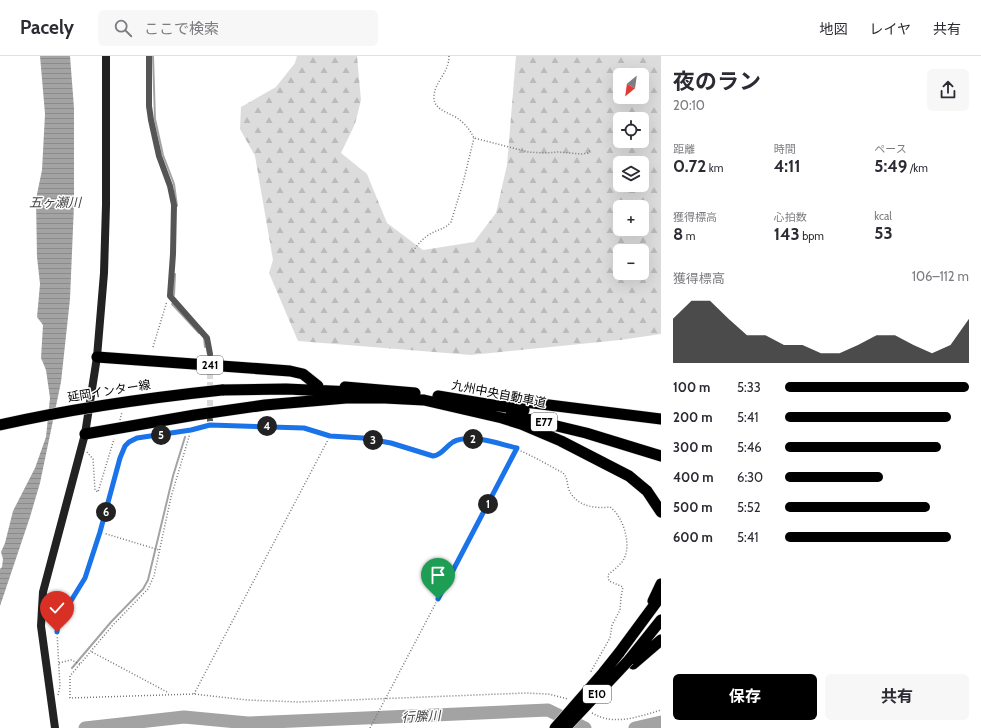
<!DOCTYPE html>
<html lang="ja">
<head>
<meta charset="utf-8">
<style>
	:root { --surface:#fff; --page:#f7f7f7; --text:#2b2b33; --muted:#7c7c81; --line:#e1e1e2; --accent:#000 }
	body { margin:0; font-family:Cabin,"Noto Sans JP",sans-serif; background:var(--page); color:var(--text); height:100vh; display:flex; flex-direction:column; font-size:15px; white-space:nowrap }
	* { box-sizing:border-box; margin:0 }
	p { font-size:13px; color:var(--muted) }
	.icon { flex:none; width:22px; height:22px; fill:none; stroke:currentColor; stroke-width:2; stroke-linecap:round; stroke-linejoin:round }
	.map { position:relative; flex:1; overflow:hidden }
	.drawer { display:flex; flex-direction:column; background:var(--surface); width:320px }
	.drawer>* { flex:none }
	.needle { width:26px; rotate:209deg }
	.controls { position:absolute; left:613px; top:12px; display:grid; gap:8px }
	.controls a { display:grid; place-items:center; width:36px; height:36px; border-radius:6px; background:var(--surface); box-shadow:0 4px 16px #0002; font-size:20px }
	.pin { position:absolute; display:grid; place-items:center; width:34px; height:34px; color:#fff; margin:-41px -17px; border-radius:50% 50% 50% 0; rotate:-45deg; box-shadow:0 0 4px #0007 }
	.pin .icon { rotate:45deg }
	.km { position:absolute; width:20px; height:20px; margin:-10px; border-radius:50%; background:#222; color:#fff; font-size:11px; line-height:20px; text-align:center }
	.round { display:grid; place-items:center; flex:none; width:42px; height:42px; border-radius:6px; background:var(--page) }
	.summary { display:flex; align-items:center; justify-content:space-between; height:68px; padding:0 12px }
	h1 { font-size:22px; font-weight:700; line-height:30px }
	.metrics { display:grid; grid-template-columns:repeat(3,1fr); gap:6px; height:68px; padding:4px 12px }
	.metrics div { display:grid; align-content:center }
	.metrics b { font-size:17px; font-weight:700 }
	.metrics small { font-size:11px; font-weight:400 }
	.metrics p { font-size:11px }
	.chart { height:112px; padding:8px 12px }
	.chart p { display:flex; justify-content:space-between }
	.chart svg { width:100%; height:72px; margin-top:4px; fill:var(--accent); opacity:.7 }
	.action { display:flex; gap:8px; margin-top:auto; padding:8px 12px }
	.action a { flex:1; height:46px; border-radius:6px; background:var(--accent); color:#fff; font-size:16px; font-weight:700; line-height:46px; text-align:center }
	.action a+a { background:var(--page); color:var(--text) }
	ul { padding:0 12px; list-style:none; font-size:13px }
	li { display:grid; grid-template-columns:64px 48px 1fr; align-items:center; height:30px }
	li i { height:10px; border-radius:5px; background:var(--accent) }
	header { display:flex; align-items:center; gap:24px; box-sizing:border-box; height:56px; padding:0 20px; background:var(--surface); border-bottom:1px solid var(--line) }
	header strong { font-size:19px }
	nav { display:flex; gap:22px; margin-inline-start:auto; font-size:14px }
	.search { width:280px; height:36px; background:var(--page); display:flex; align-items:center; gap:10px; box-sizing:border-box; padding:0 14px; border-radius:6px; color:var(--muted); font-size:15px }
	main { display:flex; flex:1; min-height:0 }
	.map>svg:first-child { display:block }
	.forest { fill:url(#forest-firs); fill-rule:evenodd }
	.water { fill:url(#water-rules) }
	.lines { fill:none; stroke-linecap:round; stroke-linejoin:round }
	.stream { stroke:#a3a3a3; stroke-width:2 }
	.river { stroke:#a3a3a3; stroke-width:13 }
	.street-tunnel { stroke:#d9d9d9; stroke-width:6; stroke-dasharray:6 3; stroke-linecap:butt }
	.highway-casing { stroke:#dbdbdb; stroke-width:12 }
	.path { stroke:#777; stroke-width:1.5; stroke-dasharray:1 2; stroke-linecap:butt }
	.street { stroke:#555; stroke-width:6 }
	.secondary { stroke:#222; stroke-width:8 }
	.highway { stroke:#000; stroke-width:11 }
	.highway-bridge-casing { stroke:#dbdbdb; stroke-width:12; stroke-linecap:butt }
	.highway-bridge { stroke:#000; stroke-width:11 }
	.route-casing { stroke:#fff; stroke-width:8 }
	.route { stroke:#1a73e8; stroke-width:5 }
	.labels { text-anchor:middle; stroke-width:3; stroke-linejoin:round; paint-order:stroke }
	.shield { fill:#fff; stroke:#4c4c4c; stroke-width:1 }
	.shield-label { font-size:11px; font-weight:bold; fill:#000 }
	.street-label { font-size:12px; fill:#000; stroke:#fff }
	.water-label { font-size:13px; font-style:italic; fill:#444; stroke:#fff }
</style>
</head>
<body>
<header>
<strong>Pacely</strong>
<div class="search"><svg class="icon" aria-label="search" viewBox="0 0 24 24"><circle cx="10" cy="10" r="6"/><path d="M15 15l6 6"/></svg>ここで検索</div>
<nav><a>地図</a><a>レイヤ</a><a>共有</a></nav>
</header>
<main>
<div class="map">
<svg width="661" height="672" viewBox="0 0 661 672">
	<defs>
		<pattern id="forest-firs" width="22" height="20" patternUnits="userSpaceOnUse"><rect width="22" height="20" fill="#dcdcdc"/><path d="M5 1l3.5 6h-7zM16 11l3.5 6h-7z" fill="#bbb"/></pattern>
		<pattern id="water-rules" width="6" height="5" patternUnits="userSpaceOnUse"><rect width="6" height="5" fill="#a3a3a3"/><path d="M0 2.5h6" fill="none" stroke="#8b8b8b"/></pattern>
	</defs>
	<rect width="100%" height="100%" fill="#fff"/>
	<path class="forest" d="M297 0H357L361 44 355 68 341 97 367 118 387 167 423 194 474 186 496 157 507 109 516 0H661V278L620 284 471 299 298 285 269 217 273 204 255 100 240 73 241 51 276 31 295 7ZM620 19H642V41H620ZM620 63H642V85H620ZM620 107H642V129H620ZM620 151H642V173H620ZM620 195H642V217H620Z"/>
	<path class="water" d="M40 0H70L74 52V149L70 243 61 326 40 427 30 461 0 550V513L2 511 3 503 1 496 5 487 13 455 35 412 46 381 50 342 46 314 41 302 43 269 37 261 40 228 37 201 36 143 42 114 45 58Z"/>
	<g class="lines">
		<path class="stream" d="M153 0 155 63 163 99 174 128 177 150
			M174 239 175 218
			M172 248 199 277
			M204 282 205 291
			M72 612 111 566 143 533 148 524 173 420 185 381
			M643 670 644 672"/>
		<path class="river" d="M85 672 184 661 248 667 548 654 585 672
			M635 672 661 666"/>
		<path class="street-tunnel" d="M210 359V298"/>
		<g class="highway-casing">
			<path id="highway" d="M97 301 290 315 303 318 318 330
				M345 331 415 337
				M222 334 286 333 354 336
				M438 340 524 354
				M509 344 661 363
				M511 359 586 377 661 400
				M85 378 195 359 265 349 346 342H385L424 344 502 362 521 368 561 385 629 420 647 435 661 456
				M653 545 661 528
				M619 597 661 540
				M629 604 661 564
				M633 608 661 584"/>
		</g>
		<path class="path" d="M449 0C449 17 435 25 434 40 433 56 452 56 461 65 467 70 471 76 474 82L528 96 545 97 558 96 582 98 588 97 591 93
			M413 195C418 188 424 181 432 177 439 173 445 173 451 166L463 127 474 82
			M153 291 167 245
			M120 364 122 356
			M216 369 304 372 330 380 363 383 391 387 433 400C445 398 448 385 465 383 497 379 536 402 563 417 567 421 567 425 568 431 574 450 594 453 610 451 624 461 633 492 622 506 618 511 612 515 608 519L609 525 623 531 621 541 620 554 612 569 610 582 590 617
			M191 374 171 441 154 520 148 533 113 569 70 620V642L194 638 247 644 299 646 526 637 548 638 568 643
			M87 396 93 403 95 434 98 436 114 383
			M100 476 159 494
			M92 596 169 637
			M59 607 71 604 80 608
			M194 638 330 380
			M58 639 60 631 57 577 58 566 85 522 100 476 120 402 125 390 129 386 137 382 191 374 205 370
			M592 657C614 670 638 661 661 654
			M370 672 517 393"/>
		<path class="street" d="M149 0V50L151 64 159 100 170 130 174 149 173 198 170 240 207 282 210 298
			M210 364V369"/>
		<path class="secondary" d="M55 672 41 570 43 536 85 378 97 301 104 217 106 149V0"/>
		<use href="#highway" class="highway"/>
		<g class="highway-bridge-casing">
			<path id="highway-bridge" d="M0 369C74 352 147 342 222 334
				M555 672 603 617 619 597
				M565 672 629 604"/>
		</g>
		<use href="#highway-bridge" class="highway-bridge"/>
	</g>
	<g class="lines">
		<g class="route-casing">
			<path id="route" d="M57 576 58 566 85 522 100 476 120 402 125 390 129 386 137 382 191 374 210 369 304 372 330 380 363 382 391 387 433 400C442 399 445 391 453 386 470 377 499 388 517 392L438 543"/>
		</g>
		<use href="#route" class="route"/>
	</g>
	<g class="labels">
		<g class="shield">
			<rect x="197" y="300" width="26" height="18" rx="3"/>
			<rect x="531" y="357" width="26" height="18" rx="3"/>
			<rect x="583" y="629" width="28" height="18" rx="3"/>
		</g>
		<g class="shield-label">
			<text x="210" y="313">241</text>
			<text x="544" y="370">E77</text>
			<text x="597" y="642">E10</text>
		</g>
		<g class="street-label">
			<text transform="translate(109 335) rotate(-9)" y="4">延岡インター線</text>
			<text transform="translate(499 338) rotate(11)" y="4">九州中央自動車道</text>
		</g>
		<g class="water-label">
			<text x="55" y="151">五ヶ瀬川</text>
			<text transform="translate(421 660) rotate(-3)" y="5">行縢川</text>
		</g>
	</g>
</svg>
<div class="controls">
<a><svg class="needle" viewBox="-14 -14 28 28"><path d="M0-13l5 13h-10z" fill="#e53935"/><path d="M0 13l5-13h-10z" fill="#7c7c81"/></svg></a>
<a><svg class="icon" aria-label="locate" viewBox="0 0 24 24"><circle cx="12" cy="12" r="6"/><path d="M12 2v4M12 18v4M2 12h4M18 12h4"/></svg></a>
<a><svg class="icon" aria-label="layers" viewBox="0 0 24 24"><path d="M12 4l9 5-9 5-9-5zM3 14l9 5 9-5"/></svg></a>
<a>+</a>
<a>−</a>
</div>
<div class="pin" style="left:438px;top:543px;background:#1e9e55"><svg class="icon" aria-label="arrive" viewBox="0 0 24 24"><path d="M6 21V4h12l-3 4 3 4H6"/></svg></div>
<div class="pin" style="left:57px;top:576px;background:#d93025"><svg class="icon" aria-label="check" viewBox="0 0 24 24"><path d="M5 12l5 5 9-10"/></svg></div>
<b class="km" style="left:488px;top:448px">1</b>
<b class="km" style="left:473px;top:383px">2</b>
<b class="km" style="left:373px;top:384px">3</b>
<b class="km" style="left:267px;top:370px">4</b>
<b class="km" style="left:161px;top:379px">5</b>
<b class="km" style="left:106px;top:456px">6</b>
</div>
<section class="drawer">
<div class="summary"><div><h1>夜のラン</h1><p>20:10</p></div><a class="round"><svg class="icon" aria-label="share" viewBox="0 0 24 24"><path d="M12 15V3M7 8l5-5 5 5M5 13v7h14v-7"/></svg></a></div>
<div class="metrics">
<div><p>距離</p><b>0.72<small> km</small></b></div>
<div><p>時間</p><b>4:11</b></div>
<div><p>ペース</p><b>5:49<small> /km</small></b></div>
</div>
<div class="metrics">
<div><p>獲得標高</p><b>8<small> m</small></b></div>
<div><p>心拍数</p><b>143<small> bpm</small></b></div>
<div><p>kcal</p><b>53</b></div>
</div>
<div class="chart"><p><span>獲得標高</span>106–112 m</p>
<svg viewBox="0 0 160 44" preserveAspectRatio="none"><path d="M0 44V17L10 6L20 6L30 17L40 27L50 27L60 33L70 33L80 38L90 38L100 33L110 27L120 27L130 33L140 38L150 33L160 17V44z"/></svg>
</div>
<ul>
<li><b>100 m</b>5:33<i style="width:100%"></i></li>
<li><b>200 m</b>5:41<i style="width:90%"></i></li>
<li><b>300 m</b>5:46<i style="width:85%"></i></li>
<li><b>400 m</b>6:30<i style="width:53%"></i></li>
<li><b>500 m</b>5:52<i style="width:79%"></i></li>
<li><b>600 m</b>5:41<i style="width:90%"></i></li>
</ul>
<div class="action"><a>保存</a><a>共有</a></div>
</section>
</main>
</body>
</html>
